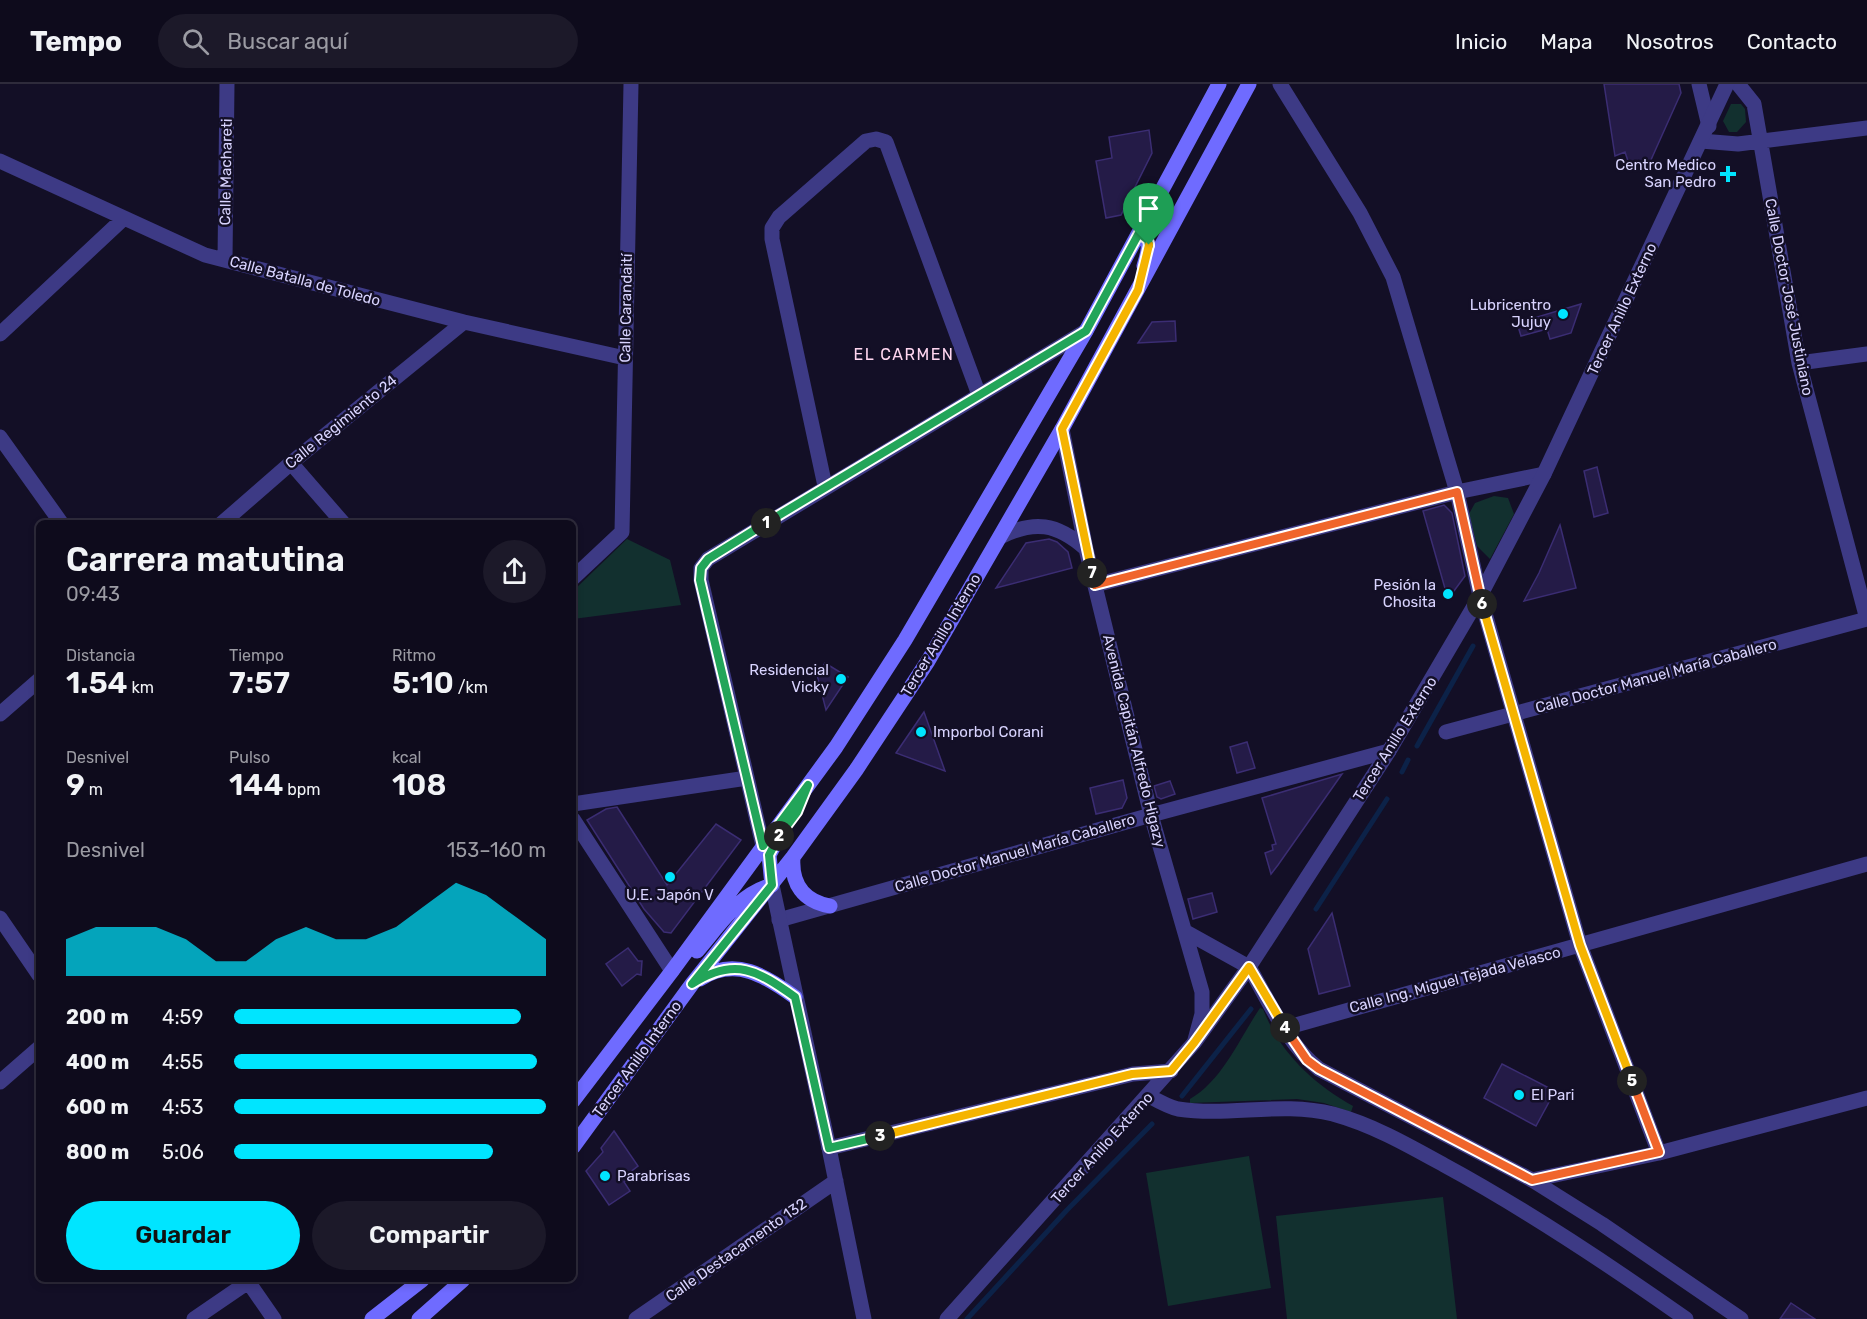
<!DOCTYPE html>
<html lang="es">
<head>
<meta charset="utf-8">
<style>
	:root { --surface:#0e0b1c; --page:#1c1929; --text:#f1f3f6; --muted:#9b9ba3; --line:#2e2b3b; --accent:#00e5ff }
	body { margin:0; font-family:Rubik,sans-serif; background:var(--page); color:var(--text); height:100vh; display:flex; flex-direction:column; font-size:22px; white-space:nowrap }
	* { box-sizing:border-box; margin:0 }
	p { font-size:20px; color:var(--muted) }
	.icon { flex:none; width:33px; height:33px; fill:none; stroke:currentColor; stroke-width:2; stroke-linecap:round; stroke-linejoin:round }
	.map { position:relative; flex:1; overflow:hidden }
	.sheet { position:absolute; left:36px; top:436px; width:540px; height:762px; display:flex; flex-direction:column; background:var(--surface); border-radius:9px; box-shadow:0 3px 9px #0003,0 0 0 2px var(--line) }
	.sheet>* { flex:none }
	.pin { position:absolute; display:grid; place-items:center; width:51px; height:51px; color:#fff; margin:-62px -26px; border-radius:50% 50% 50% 0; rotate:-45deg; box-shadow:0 0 6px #0007 }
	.pin .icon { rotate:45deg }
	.km { position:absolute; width:30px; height:30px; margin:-15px; border-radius:50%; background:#222; color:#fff; font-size:16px; line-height:30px; text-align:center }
	.round { display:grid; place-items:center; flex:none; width:63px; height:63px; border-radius:32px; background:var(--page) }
	.overview { display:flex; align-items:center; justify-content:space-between; height:102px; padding:0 30px }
	h1 { font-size:33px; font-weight:600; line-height:45px }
	.figures { display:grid; grid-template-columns:repeat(3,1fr); gap:9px; height:102px; padding:6px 30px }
	.figures div { display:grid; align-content:center }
	.figures b { font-size:30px; font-weight:600 }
	.figures small { font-size:16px; font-weight:400 }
	.figures p { font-size:16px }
	.chart { height:168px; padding:12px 30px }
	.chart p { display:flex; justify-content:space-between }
	.chart svg { width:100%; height:108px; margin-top:6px; fill:var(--accent); opacity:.7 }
	.primary-button { display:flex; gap:12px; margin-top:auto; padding:12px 30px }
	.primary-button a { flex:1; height:69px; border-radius:36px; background:var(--accent); color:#111; font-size:24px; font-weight:600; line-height:69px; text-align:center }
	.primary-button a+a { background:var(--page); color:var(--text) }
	ul { padding:0 30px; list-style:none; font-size:20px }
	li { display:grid; grid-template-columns:96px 72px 1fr; align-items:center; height:45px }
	li i { height:15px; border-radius:8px; background:var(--accent) }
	header { display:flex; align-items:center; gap:36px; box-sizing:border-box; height:84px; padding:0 30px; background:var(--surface); border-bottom:2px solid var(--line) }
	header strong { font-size:28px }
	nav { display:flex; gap:33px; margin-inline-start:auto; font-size:21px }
	.search { width:420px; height:54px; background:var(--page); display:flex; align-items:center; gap:15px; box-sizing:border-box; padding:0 21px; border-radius:33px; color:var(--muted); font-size:22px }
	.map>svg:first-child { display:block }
	.green { fill:#12302f }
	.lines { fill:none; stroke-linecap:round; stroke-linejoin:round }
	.stream { stroke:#0c2248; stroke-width:5 }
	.building { fill:#241b47; stroke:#3b2d73; stroke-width:1.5 }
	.minor { stroke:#3d3a85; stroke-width:15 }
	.tertiary { stroke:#3d3a85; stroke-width:15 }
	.secondary { stroke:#6f6bff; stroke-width:15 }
	.split-1-casing { stroke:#fff; stroke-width:12 }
	.split-2-casing { stroke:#fff; stroke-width:12 }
	.split-3-casing { stroke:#fff; stroke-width:12 }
	.split-4-casing { stroke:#fff; stroke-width:12 }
	.split-5-casing { stroke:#fff; stroke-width:12 }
	.split-6-casing { stroke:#fff; stroke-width:12 }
	.split-7-casing { stroke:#fff; stroke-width:12 }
	.split-8-casing { stroke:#fff; stroke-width:12 }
	.split-1 { stroke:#22a559; stroke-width:8 }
	.split-2 { stroke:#22a559; stroke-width:8 }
	.split-3 { stroke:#22a559; stroke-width:8 }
	.split-4 { stroke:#f5b400; stroke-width:8 }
	.split-5 { stroke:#f0652b; stroke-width:8 }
	.split-6 { stroke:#f5b400; stroke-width:8 }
	.split-7 { stroke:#f0652b; stroke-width:8 }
	.split-8 { stroke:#f5b400; stroke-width:8 }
	.poi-dot { fill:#00e5ff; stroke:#130f26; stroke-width:2 }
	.labels { text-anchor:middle; stroke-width:5; stroke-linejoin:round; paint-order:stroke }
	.poi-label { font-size:15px; fill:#d9d4ff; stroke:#130f26; text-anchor:end }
	.street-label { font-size:15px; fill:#d9d4ff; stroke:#130f26 }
	.neighbourhood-label { font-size:16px; letter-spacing:1.5px; fill:#ffd6f0; stroke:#130f26 }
</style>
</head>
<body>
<header>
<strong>Tempo</strong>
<div class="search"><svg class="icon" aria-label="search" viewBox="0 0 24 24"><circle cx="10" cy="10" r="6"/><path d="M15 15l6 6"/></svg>Buscar aquí</div>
<nav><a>Inicio</a><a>Mapa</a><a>Nosotros</a><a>Contacto</a></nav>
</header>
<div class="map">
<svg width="1867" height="1235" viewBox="0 0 1867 1235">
	<rect width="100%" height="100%" fill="#130f26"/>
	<path class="green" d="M1731 20H1741L1745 25 1746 38 1737 48H1729L1723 37Z
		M1494 412 1508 414 1514 430 1490 475 1477 462 1469 430 1475 419Z
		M627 455 670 476 681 521 573 535V507Z
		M1260 924 1263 925C1280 969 1313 999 1353 1022L1351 1028 1324 1019 1297 1015 1190 1019V1015C1223 996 1239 955 1260 924Z
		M1249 1072 1271 1204 1168 1222 1146 1089Z
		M1443 1113 1457 1235H1287L1276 1132Z"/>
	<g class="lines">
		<path class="stream" d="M1417 662 1473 562
			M1402 688 1408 676
			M1316 825 1387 715
			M1182 1012 1251 925
			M967 1235 1067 1126 1152 1040"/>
	</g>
	<path class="building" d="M1604 0H1679L1681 9 1650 78 1628 77 1625 68 1615 72Z
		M1149 46 1152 69 1121 131 1106 134 1096 77 1112 74 1109 53Z
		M1581 220 1571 249 1550 255 1547 245 1521 252 1517 239Z
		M1175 237 1176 257 1138 259 1152 238Z
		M1597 383 1608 429 1594 433 1584 387Z
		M1444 421 1452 429 1465 492 1448 515 1423 427Z
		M1560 441 1576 504 1524 517 1539 489Z
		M1049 455 1057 458 1068 468 1072 484 996 504 1026 459Z
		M825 579 848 593 826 626 817 591Z
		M924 628 945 687 896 669Z
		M1247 658 1255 684 1237 689 1230 663Z
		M1342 690 1278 781 1271 790 1265 769 1273 766 1272 761 1276 760 1262 714Z
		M1123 696 1127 714 1122 724 1096 730 1090 704Z
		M1170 697 1175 710 1161 715 1157 713 1154 702Z
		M617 723 667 801 716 740 741 756 671 849 664 848 644 825 587 736 606 725Z
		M1212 809 1217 828 1193 835 1188 815Z
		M1332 829 1350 902 1319 910 1308 865Z
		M628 864 638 877H642L641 891 637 890 622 902 606 880Z
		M1502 980 1555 1007 1536 1042 1484 1014Z
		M614 1047 638 1082 629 1089 632 1092 624 1098 630 1107 609 1121 586 1087 603 1068 601 1064Z
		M1791 1219 1815 1235H1780Z"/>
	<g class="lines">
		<path class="minor" d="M1280 0 1360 129 1393 193 1457 408 1480 512 1580 861 1659 1069
			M1699 0 1709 42
			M1738 0 1754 20 1799 279 1867 535
			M1701 57 1738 60 1867 44
			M0 77 205 171 464 238 625 274
			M225 176 227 0
			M0 250 123 135
			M1799 279 1867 270
			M1062 345 1086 465 1151 731 1202 908V930L1195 956
			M0 353 62 440
			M291 379 344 440
			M825 402 772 155V144L779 133 866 57 876 55 886 58 979 311
			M221 440 291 379 464 238
			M1000 453C1034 436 1057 439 1086 465
			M573 494 622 448 631 0
			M1095 501 1457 408 1544 390
			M0 630 39 596
			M1446 648 1867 535
			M573 720 747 694
			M573 735 672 887
			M763 762 701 496V484L708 475 1086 247
			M0 834 39 891
			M779 836 1151 731 1389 667
			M1186 848 1249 883
			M1285 944 1867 780
			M0 998 39 964
			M829 1064 864 1235
			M1532 1096 1659 1069 1867 1014
			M247 1196 274 1235
			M194 1235 251 1196
			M636 1235 836 1097"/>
		<path class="tertiary" d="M772 801 829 1064 1133 990 1171 987
			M1249 883C1269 917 1287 960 1319 985L1532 1096 1602 1140 1741 1235
			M1149 1012C1158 1017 1169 1023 1178 1025 1230 1033 1281 1017 1333 1030 1373 1041 1408 1061 1444 1081 1529 1127 1608 1180 1686 1235
			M947 1235 1194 959 1249 883 1389 667 1480 512 1544 390 1727 0"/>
		<path class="secondary" d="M1139 149C1153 158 1148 168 1144 182
			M793 773C791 800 803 817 830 822
			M772 801 769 771 777 756
			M697 867C719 842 738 810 772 801
			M700 895C735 872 766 892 795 913
			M573 1017 672 887 836 663 905 556 1086 247 1219 0
			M573 1063 692 900 793 773 856 686 928 577 1062 345 1249 0
			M372 1235 422 1196
			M419 1235 463 1196"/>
	</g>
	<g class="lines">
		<g class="split-1-casing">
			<path id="split-1" d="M766 439 1086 247 1139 149 1148 156 1149 161"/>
		</g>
		<g class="split-2-casing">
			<path id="split-2" d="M766 439 708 475 701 484 700 496 763 762 808 701 797 728 779 752"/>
		</g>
		<g class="split-3-casing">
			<path id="split-3" d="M779 752 769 771 772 801 692 900C735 872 758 887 795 913L829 1064 880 1052"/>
		</g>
		<g class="split-4-casing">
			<path id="split-4" d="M880 1052 1132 990 1171 987 1194 959 1249 883 1285 944"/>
		</g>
		<g class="split-5-casing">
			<path id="split-5" d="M1285 944 1307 976 1319 985 1532 1096 1659 1068 1632 997"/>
		</g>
		<g class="split-6-casing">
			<path id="split-6" d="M1482 520 1580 861 1632 997"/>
		</g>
		<g class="split-7-casing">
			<path id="split-7" d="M1092 489 1095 501 1457 408 1482 520"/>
		</g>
		<g class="split-8-casing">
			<path id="split-8" d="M1092 489 1062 345 1138 206 1149 161"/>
		</g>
		<use href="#split-1" class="split-1"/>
		<use href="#split-2" class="split-2"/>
		<use href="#split-3" class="split-3"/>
		<use href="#split-4" class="split-4"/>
		<use href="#split-5" class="split-5"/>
		<use href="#split-6" class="split-6"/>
		<use href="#split-7" class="split-7"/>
		<use href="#split-8" class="split-8"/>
	</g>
	<g class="poi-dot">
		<path d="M1725 81h6v6h6v6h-6v6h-6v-6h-6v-6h6z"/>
		<circle cx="1563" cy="230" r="6"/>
		<circle cx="1448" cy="510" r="6"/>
		<circle cx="841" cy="595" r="6"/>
		<circle cx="921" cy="648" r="6"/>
		<circle cx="670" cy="793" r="6"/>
		<circle cx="1519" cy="1011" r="6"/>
		<circle cx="605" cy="1092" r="6"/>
	</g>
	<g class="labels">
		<g class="poi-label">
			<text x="1716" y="86">Centro Medico<tspan x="1716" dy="17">San Pedro</tspan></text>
			<text x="1551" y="226">Lubricentro<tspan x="1551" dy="17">Jujuy</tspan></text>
			<text x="1436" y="506">Pesión la<tspan x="1436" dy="17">Chosita</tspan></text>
			<text x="829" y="591">Residencial<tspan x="829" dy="17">Vicky</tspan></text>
			<text x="933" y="653" text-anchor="start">Imporbol Corani</text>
			<text x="670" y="816" text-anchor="middle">U.E. Japón V</text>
			<text x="1531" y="1016" text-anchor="start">El Pari</text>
			<text x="617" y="1097" text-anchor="start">Parabrisas</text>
		</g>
		<g class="street-label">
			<text transform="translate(226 88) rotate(-89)" y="5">Calle Machareti</text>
			<text transform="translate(305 197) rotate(15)" y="5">Calle Batalla de Toledo</text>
			<text transform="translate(1789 213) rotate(79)" y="5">Calle Doctor José Justiniano</text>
			<text transform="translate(626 224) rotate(-89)" y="5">Calle Carandaití</text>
			<text transform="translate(1622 225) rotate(-65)" y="5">Tercer Anillo Externo</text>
			<text transform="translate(341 338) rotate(-39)" y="5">Calle Regimiento 24</text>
			<text transform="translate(941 551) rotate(-59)" y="5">Tercer Anillo Interno</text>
			<text transform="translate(1656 592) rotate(-15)" y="5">Calle Doctor Manuel María Caballero</text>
			<text transform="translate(1395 655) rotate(-58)" y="5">Tercer Anillo Externo</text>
			<text transform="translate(1134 657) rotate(76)" y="5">Avenida Capitán Alfredo Higazy</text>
			<text transform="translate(1015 769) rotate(-16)" y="5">Calle Doctor Manuel María Caballero</text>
			<text transform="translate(1455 896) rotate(-15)" y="5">Calle Ing. Miguel Tejada Velasco</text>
			<text transform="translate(637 975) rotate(-54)" y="5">Tercer Anillo Interno</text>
			<text transform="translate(1102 1064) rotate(-48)" y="5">Tercer Anillo Externo</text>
			<text transform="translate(736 1166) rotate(-35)" y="5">Calle Destacamento 132</text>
		</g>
		<g class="neighbourhood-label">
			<text x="904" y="276">EL CARMEN</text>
		</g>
	</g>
</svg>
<div class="pin" style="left:1149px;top:161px;background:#1e9e55"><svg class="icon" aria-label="arrive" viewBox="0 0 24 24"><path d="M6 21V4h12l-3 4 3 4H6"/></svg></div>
<b class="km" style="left:766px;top:439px">1</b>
<b class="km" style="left:779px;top:752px">2</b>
<b class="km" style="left:880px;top:1052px">3</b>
<b class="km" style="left:1285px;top:944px">4</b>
<b class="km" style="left:1632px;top:997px">5</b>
<b class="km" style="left:1482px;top:520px">6</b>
<b class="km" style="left:1092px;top:489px">7</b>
<section class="sheet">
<div class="overview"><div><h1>Carrera matutina</h1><p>09:43</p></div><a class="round"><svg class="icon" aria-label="share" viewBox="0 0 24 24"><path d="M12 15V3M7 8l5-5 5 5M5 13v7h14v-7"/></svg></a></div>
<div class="figures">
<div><p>Distancia</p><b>1.54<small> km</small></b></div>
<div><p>Tiempo</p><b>7:57</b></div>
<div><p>Ritmo</p><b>5:10<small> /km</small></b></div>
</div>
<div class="figures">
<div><p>Desnivel</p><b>9<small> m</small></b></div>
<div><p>Pulso</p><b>144<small> bpm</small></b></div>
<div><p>kcal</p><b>108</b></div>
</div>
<div class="chart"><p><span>Desnivel</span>153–160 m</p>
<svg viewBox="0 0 160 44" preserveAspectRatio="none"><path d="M0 44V29L10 24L20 24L30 24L40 29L50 38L60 38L70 29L80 24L90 29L100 29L110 24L120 15L130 6L140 11L150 20L160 29V44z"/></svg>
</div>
<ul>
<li><b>200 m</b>4:59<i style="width:92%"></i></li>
<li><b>400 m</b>4:55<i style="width:97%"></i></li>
<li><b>600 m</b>4:53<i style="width:100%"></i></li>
<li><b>800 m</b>5:06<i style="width:83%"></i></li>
</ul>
<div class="primary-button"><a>Guardar</a><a>Compartir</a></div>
</section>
</div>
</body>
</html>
